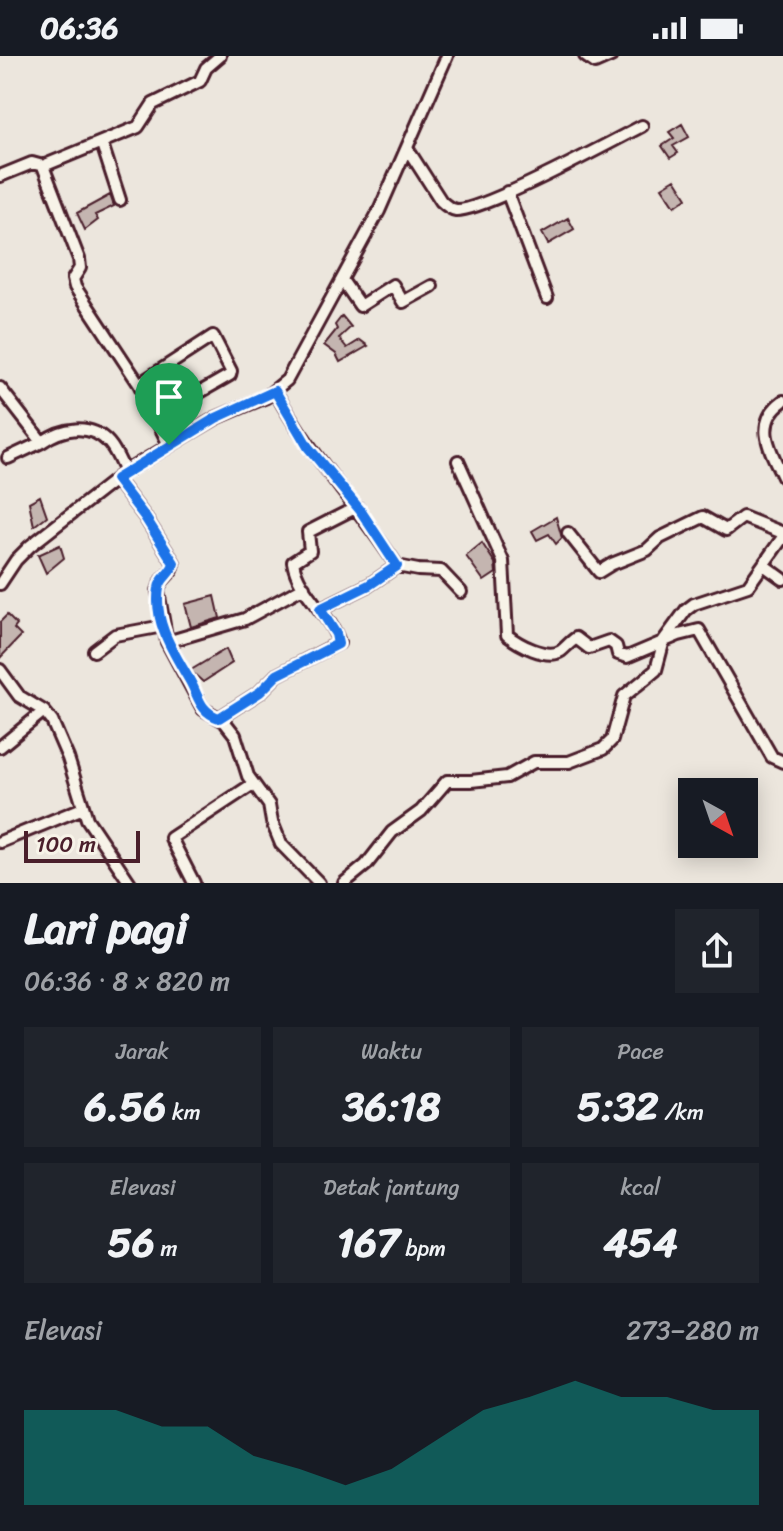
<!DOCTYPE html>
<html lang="id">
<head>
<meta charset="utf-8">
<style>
	:root { --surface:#171b24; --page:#20242c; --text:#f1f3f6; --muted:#9ea1a6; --accent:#0f766e }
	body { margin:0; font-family:Sriracha,sans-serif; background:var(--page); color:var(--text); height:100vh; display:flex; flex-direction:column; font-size:30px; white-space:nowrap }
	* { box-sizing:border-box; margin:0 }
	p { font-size:26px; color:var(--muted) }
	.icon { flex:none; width:44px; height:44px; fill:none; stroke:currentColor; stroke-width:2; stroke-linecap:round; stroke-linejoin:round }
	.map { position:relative; height:827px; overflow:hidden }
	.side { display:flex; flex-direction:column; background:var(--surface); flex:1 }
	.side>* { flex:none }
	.needle { width:52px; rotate:140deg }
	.buttons { position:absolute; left:678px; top:722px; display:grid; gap:16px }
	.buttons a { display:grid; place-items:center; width:80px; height:80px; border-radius:0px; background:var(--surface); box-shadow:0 4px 20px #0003; font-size:40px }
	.scale { position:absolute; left:24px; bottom:20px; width:116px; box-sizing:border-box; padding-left:8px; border:4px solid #4a1f2b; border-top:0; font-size:22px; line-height:28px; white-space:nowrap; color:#4a1f2b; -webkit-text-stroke:6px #f7f3e8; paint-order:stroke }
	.pin { position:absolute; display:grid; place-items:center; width:68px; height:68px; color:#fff; margin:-82px -34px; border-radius:50% 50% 50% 0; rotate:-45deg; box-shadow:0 0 8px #0007 }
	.pin .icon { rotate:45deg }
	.round { display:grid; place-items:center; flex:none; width:84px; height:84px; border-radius:0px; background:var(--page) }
	.overview { display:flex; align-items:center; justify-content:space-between; height:136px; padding:0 24px }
	h1 { font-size:44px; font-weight:700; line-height:60px }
	.figures { display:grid; grid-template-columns:repeat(3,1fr); gap:12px; height:136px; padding:8px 24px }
	.figures div { display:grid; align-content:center; border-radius:0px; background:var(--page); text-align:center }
	.figures b { font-size:40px; font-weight:700 }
	.figures small { font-size:22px; font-weight:400 }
	.figures p { font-size:22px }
	.chart { height:224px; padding:16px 24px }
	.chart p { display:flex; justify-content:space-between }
	.chart svg { width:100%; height:144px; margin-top:8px; fill:var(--accent); opacity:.7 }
	.status { display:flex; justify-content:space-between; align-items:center; height:56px; padding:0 40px; background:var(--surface); direction:ltr }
	.status svg { height:22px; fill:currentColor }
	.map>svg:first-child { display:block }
	.building { fill:#c4b5b0; stroke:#4a1f2b; stroke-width:2 }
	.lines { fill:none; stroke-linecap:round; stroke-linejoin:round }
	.minor-casing { stroke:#4a1f2b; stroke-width:16 }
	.minor { stroke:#f7f3e8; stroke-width:10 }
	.route-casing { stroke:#fff; stroke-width:16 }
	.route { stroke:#1a73e8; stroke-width:10 }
</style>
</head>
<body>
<div class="status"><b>06:36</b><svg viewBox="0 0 49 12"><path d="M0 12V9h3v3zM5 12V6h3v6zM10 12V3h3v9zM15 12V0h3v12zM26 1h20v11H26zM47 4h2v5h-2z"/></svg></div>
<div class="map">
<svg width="783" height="827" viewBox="0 0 783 827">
	<rect width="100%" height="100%" fill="#ece6dd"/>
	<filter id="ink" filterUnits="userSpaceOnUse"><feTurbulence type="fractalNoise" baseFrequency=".0125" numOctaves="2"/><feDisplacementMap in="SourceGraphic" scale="16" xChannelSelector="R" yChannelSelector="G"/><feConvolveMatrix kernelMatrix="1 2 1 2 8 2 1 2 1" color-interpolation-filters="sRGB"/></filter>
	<g filter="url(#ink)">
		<path class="building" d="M682 68 689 81 673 90 678 97 670 102 662 90 674 82 669 76Z
			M675 123 687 142 675 150 662 131Z
			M110 139 114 150 95 159 98 164 85 174 77 157Z
			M568 162 574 173 548 188 542 177Z
			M342 260 351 271 339 282 347 292 360 284 368 290 340 306 336 298 324 289 337 273 335 269Z
			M40 440 47 460 34 470 29 446Z
			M556 461 562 482 556 488 549 478 537 484 532 475Z
			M482 487 495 507 496 517 484 525 466 500Z
			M60 489 64 502 46 517 38 499Z
			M215 540 220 562 191 571 185 548Z
			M7 559 17 569 14 573 21 580 0 602V566Z
			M226 593 232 607 203 626 193 617 191 614Z"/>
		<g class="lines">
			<g class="minor-casing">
				<path id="minor" d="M585 0 595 7 611 0
					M102 88 120 144
					M407 92 441 145C445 149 450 153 456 154 482 156 611 86 642 70
					M0 120 32 107 43 110
					M507 136 547 242
					M342 224 360 250 393 229 403 246 432 230
					M139 328 213 280 231 315 230 319 181 347
					M0 332 42 386C62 372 90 366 109 387 116 395 120 406 125 416
					M275 335C310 399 357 449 397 510L369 529 320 553
					M783 345C753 367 770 394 783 421
					M169 389 139 328 75 231 73 223 80 212 79 203 43 110 138 71 153 48 200 25 206 12 220 0
					M8 402 42 386
					M458 405 503 505 507 579C518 588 547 604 561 595 566 591 570 586 576 582L589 592 609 585 616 590 618 598 627 601 679 579 699 574 772 701 783 706
					M116 423 145 461 174 507 172 514 161 526 158 535 167 586 203 653 224 665 235 679 248 720 269 749 272 766 281 788 319 827
					M568 477 599 516 612 508 647 494 660 482 703 461 726 474 743 461 783 477
					M397 510 418 514 441 515 461 536
					M765 510 783 523
					M0 528 16 504 30 490 125 416 216 362 266 341 287 324 379 155 447 0
					M167 586 245 563 304 531
					M94 595 115 579 163 570
					M0 614 19 640 44 655 52 665 68 702 87 763 130 827
					M219 662 260 636 277 619 339 587C331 558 298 538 293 506L310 495 308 476 357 451
					M0 691 44 655
					M0 786 83 752
					M194 827 171 782 253 728
					M344 827 366 809 392 776 421 755 447 725H471L507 721 534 706H569L603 693 612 684 624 640 656 614 664 584 686 554 694 548 748 530 783 481"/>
			</g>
			<use href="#minor" class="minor"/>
		</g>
	</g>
	<g class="lines" filter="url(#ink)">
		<g class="route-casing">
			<path id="route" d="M275 335 308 391 360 454 397 510 369 529 320 553 336 578 338 588 277 619 260 636 219 662C200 656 199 641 190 625 174 597 153 567 159 532 160 522 172 517 174 507L145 461 116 423 216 362Z"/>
		</g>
		<use href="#route" class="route"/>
	</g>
</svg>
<div class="buttons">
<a><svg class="needle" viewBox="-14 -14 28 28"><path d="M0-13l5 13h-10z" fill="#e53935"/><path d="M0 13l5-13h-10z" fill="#9ea1a6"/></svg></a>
</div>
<div class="scale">100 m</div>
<div class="pin" style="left:169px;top:389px;background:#1e9e55"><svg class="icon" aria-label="arrive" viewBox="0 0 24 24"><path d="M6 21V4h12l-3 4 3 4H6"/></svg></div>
</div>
<section class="side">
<div class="overview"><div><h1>Lari pagi</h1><p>06:36 · 8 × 820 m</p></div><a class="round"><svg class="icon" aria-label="share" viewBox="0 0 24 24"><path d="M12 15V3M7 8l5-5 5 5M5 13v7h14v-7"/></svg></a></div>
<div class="figures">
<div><p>Jarak</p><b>6.56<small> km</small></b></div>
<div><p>Waktu</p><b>36:18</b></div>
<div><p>Pace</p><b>5:32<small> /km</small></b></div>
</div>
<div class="figures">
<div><p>Elevasi</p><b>56<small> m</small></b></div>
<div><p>Detak jantung</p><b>167<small> bpm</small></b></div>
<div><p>kcal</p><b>454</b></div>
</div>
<div class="chart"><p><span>Elevasi</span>273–280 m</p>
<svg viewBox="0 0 160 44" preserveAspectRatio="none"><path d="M0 44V15L10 15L20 15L30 20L40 20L50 29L60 33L70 38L80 33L90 24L100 15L110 11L120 6L130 11L140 11L150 15L160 15V44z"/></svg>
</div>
</section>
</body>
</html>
